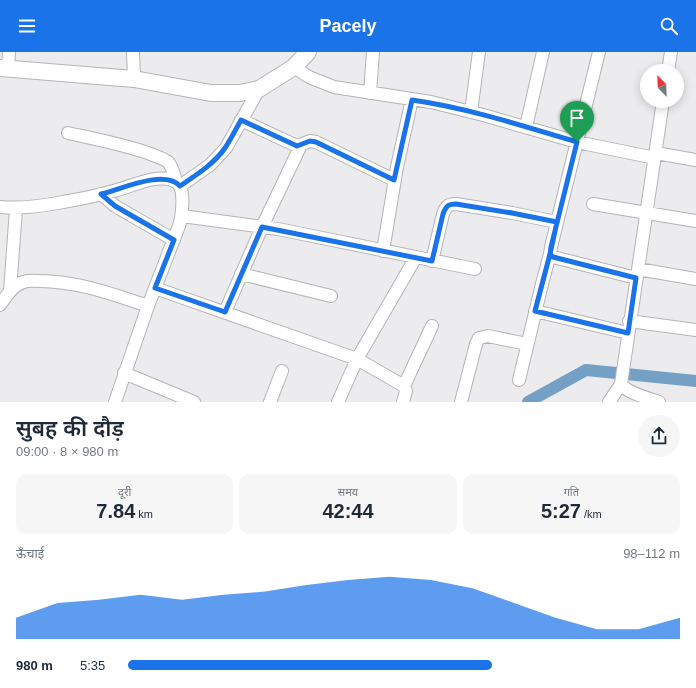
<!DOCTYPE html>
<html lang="hi">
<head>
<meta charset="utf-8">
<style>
	:root { --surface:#fff; --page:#f6f6f7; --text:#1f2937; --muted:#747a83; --accent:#1a73e8 }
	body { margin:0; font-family:Helvetica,"Noto Sans Devanagari",sans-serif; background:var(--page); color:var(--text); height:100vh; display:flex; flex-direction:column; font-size:15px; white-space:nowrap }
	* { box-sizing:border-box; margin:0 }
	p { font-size:13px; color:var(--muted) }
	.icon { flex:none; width:22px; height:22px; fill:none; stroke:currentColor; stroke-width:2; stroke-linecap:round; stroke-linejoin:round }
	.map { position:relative; height:350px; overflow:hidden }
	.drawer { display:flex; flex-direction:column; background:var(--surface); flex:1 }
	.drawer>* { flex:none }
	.needle { width:26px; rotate:337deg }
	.tools { position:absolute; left:640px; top:12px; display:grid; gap:8px }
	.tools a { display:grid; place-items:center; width:44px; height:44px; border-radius:50%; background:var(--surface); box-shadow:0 2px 10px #0003; font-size:20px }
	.pin { position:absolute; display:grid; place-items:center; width:34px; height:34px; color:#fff; margin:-41px -17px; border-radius:50% 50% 50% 0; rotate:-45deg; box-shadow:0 0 4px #0007 }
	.pin .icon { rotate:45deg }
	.round { display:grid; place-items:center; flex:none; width:42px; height:42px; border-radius:21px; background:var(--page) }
	.head { display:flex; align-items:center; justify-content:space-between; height:68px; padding:0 16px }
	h1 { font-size:22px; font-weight:600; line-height:30px }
	.stats { display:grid; grid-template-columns:repeat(3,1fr); gap:6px; height:68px; padding:4px 16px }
	.stats div { display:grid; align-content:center; border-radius:10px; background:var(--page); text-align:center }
	.stats b { font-size:20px; font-weight:600 }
	.stats small { font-size:11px; font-weight:400 }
	.stats p { font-size:11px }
	.chart { height:112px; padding:8px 16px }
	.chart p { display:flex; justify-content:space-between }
	.chart svg { width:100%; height:72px; margin-top:4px; fill:var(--accent); opacity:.7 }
	ul { padding:0 16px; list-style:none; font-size:13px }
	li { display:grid; grid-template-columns:64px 48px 1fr; align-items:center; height:30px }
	li i { height:10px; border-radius:5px; background:var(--accent) }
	header { display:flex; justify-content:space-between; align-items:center; height:52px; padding:0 16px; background:var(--accent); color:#fff; font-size:18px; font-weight:600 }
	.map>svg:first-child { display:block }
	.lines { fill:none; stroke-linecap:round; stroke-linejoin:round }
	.canal { stroke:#74a0c6; stroke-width:12 }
	.street-casing { stroke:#b4b4b7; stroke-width:14 }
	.secondary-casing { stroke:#b4b4b7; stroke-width:18 }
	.street { stroke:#fff; stroke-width:12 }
	.secondary { stroke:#fff; stroke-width:16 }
	.route-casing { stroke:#fff; stroke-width:8 }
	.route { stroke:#1a73e8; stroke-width:5 }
</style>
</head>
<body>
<header><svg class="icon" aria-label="menu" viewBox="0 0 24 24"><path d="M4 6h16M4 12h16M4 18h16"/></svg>Pacely<svg class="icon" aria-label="search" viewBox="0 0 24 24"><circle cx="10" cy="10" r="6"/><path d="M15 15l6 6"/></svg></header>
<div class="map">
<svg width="696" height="350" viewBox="0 0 696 350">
	<rect width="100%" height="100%" fill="#ececef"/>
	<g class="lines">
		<path class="canal" d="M528 350 586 318 696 329"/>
		<g class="street-casing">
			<path id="street" d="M133 0 134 27
				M599 0 551 195 550 202 553 205 636 226
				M294 15 309 25 334 35 431 50 483 63 577 90 655 106
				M8 17 9 0
				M668 19 671 0
				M370 41 373 0
				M471 60 479 0
				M241 68 297 94 310 89 316 90 394 128
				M526 75 543 0
				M68 81C95 87 122 92 148 101 155 104 163 106 168 110 173 115 174 123 176 130
				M656 101 696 108
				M180 134 210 113 226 96 259 37
				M101 142 115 154 174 188
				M593 152 696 169
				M0 155C21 157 43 154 63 150 81 147 100 143 117 138 133 134 160 120 176 130 186 136 182 164 179 174L148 254 115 350
				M182 164 278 177 475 217
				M383 199 397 115 412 47
				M432 209 443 162C446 154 448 152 456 152L512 161 557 170
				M638 217 696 227
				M241 222 331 244
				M155 236 357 307 404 334 406 339 403 350
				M10 239 16 157
				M0 253C6 245 13 232 24 230 28 228 34 229 39 229 77 229 112 242 148 254
				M535 259 628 281
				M225 260 262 175 301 93
				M629 269 696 278
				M124 321 194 350
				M519 328 542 232 550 202
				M404 334 432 274
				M270 350 282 319
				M338 350 357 307 416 205
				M461 350 476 292 479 286 488 284 527 292
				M609 350 621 332
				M659 350C648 346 627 341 621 332L663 49"/>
		</g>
		<g class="secondary-casing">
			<path id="secondary" d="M0 16 134 27 211 41H240L259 37 294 15 308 0"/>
		</g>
		<use href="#street" class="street"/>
		<use href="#secondary" class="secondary"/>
	</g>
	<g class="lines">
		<g class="route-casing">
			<path id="route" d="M577 90C523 74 468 56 412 48L394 128 316 90 310 89 297 94 241 68C236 77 231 87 225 96 214 112 196 123 180 134 164 117 122 137 101 142L115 154 174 188 155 236 225 260 262 175 432 209 443 162C446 154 448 152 456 152L512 161 557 170 550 202 553 205 636 226 628 281 535 259 550 202 551 195 577 90"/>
		</g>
		<use href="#route" class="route"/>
	</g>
</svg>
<div class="tools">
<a><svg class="needle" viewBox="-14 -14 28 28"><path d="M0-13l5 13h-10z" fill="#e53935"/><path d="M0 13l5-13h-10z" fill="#747a83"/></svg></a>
</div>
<div class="pin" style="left:577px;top:90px;background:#1e9e55"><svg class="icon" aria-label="arrive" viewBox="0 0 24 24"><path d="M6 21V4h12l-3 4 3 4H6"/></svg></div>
</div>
<section class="drawer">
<div class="head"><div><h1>सुबह की दौड़</h1><p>09:00 · 8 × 980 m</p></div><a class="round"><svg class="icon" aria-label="share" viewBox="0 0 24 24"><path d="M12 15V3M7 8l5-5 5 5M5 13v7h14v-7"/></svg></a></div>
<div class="stats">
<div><p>दूरी</p><b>7.84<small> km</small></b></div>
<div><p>समय</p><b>42:44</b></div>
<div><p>गति</p><b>5:27<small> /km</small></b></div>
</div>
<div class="chart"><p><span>ऊँचाई</span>98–112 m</p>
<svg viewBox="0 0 160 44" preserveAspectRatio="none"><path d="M0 44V31L10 22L20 20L30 17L40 20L50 17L60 15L70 11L80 8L90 6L100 8L110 13L120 22L130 31L140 38L150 38L160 31V44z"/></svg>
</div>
<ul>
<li><b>980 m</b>5:35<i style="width:66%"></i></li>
</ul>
</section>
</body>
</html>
